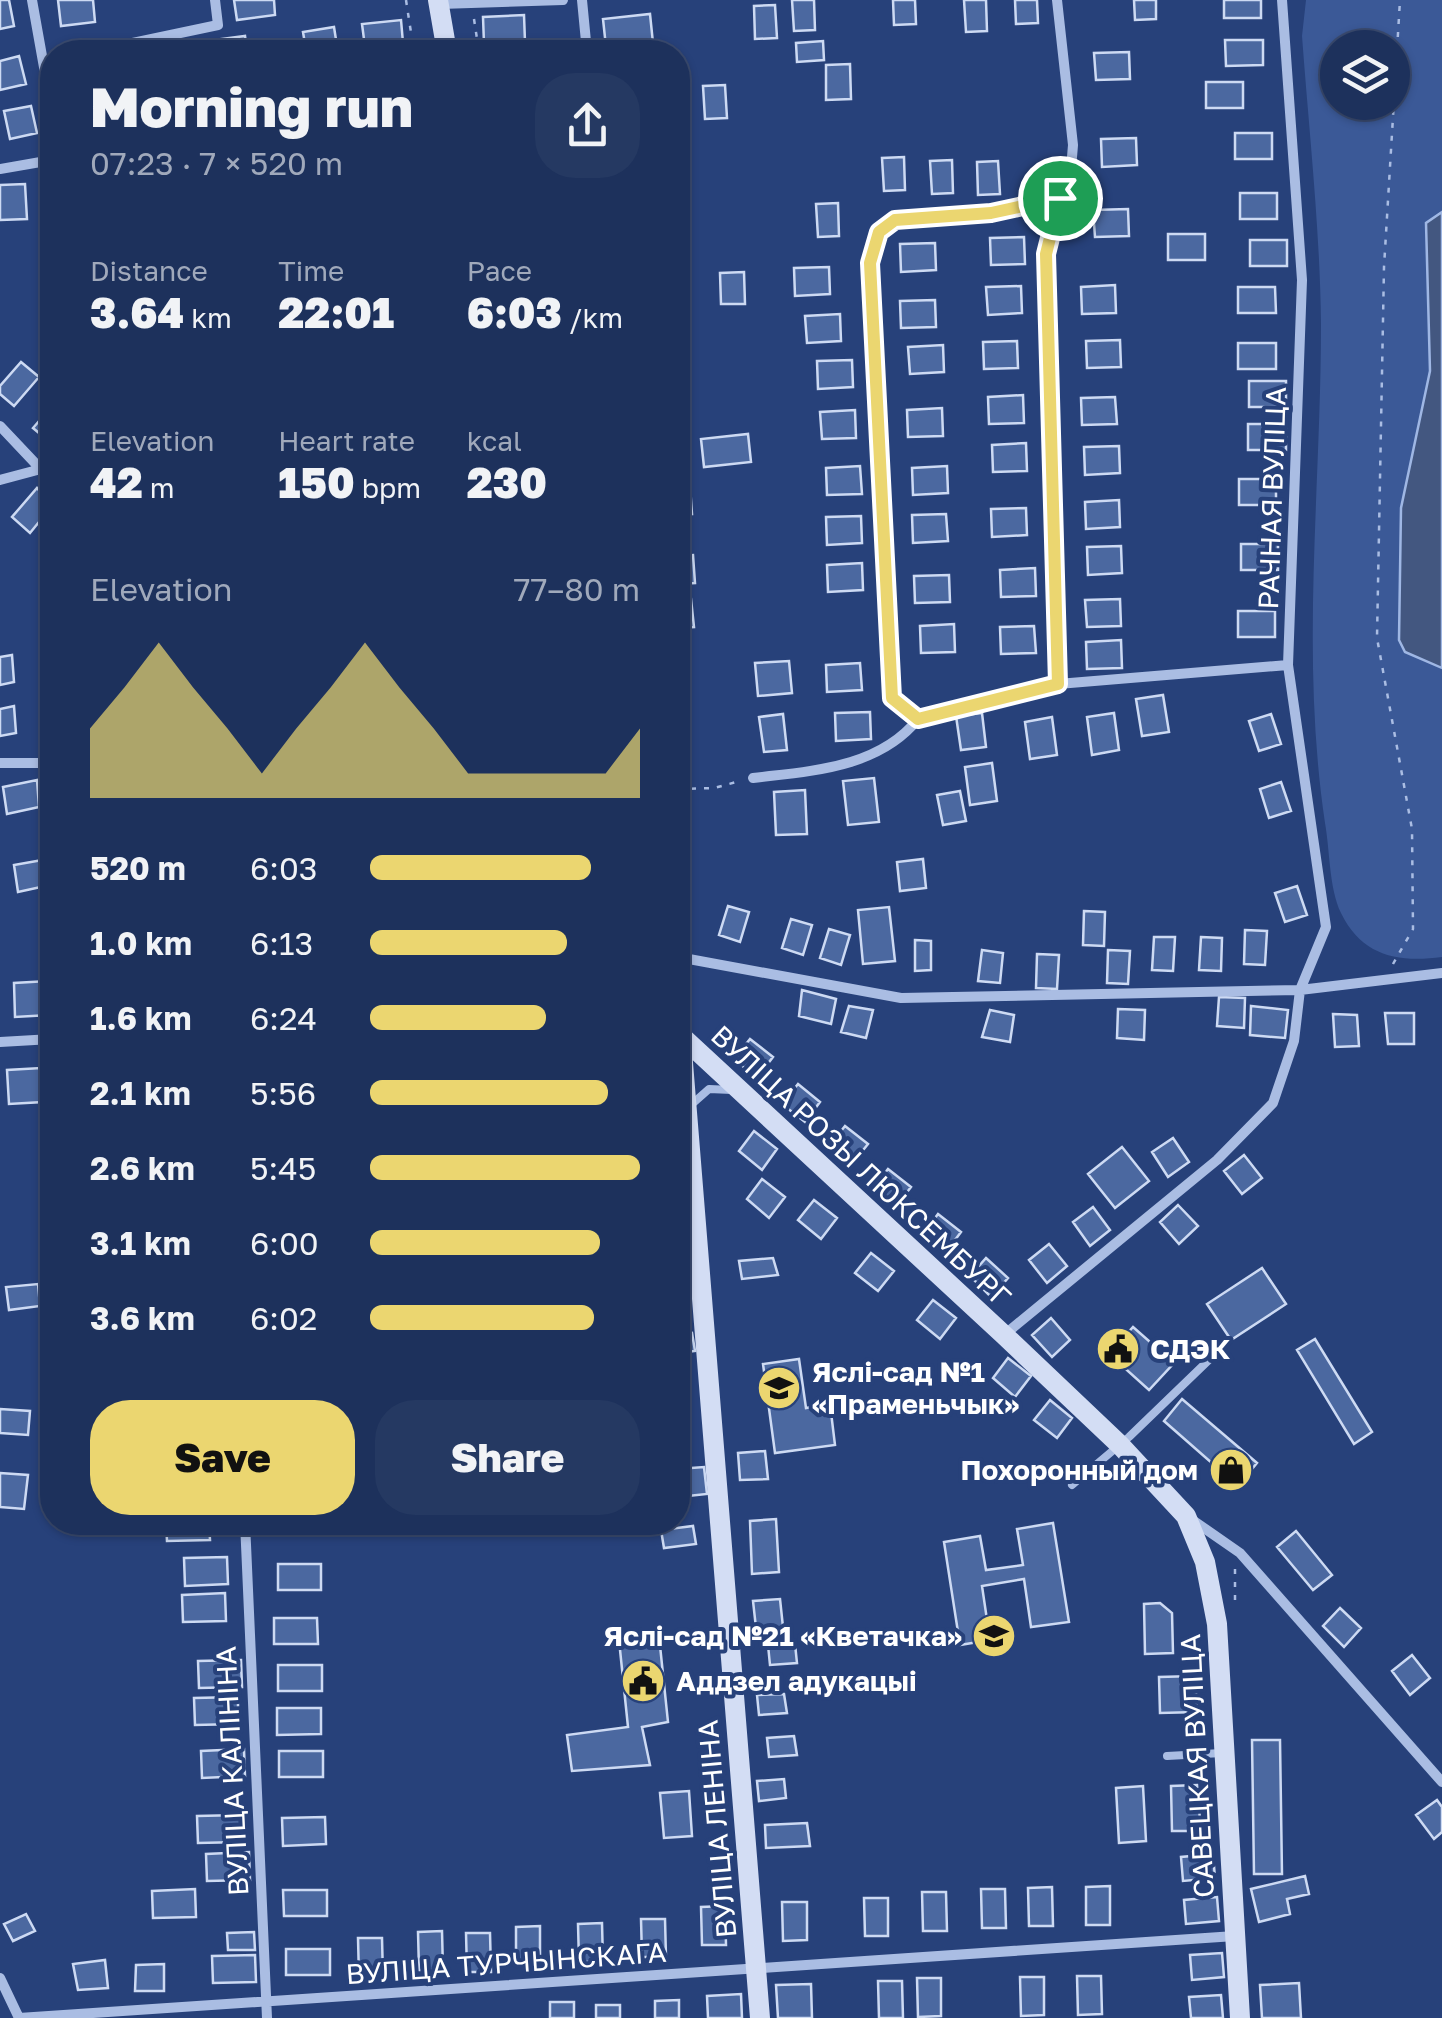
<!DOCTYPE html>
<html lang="en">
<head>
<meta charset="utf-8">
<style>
	:root { --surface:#1d315c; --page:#253962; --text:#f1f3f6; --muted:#a0a9bb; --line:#3b4c72; --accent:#ebd670 }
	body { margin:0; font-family:"Golos Text",sans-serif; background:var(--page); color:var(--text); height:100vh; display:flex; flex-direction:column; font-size:38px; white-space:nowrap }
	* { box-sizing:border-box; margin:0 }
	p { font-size:32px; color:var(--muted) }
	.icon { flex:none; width:55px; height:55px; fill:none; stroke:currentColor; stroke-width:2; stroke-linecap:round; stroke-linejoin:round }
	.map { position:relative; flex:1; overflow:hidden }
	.sheet { position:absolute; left:40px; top:40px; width:650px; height:1495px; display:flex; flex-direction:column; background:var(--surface); border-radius:40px; box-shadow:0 2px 8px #0004,0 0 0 2px var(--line) }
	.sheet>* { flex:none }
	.controls { position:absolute; left:1320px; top:30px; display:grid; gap:20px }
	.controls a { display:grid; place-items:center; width:90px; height:90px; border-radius:50%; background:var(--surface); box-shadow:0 2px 8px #0004,0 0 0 2px var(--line); font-size:50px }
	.pin { position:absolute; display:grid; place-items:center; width:85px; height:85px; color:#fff; margin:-42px; border:5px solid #fff; border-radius:50%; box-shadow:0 2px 10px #0007 }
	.round { display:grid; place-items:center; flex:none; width:105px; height:105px; border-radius:40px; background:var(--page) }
	.overview { display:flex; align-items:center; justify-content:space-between; height:170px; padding:0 50px }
	h1 { font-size:55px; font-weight:800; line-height:75px }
	.stats { display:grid; grid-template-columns:repeat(3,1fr); gap:15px; height:170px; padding:10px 50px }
	.stats div { display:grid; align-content:center }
	.stats b { font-size:42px; font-weight:800 }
	.stats small { font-size:28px; font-weight:400 }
	.stats p { font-size:28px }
	.chart { height:280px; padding:20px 50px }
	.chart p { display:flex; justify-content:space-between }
	.chart svg { width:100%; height:180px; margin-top:10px; fill:var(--accent); opacity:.7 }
	.action { display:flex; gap:20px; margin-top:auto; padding:20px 50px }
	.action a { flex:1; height:115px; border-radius:40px; background:var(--accent); color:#111; font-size:40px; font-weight:800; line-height:115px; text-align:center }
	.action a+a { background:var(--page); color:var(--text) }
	ul { padding:0 50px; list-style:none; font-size:32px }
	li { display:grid; grid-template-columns:160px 120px 1fr; align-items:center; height:75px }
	li i { height:25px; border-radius:12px; background:var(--accent) }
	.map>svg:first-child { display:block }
	.green { fill:#3b5997; fill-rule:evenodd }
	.water { fill:#435780; stroke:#9fb7e4; stroke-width:2.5 }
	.building { fill:#4b68a0; stroke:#cddaf3; stroke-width:2.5 }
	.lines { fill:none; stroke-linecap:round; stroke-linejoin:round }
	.path { stroke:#aabde3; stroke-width:2.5; stroke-dasharray:5 8; stroke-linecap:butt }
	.lane { stroke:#aabde3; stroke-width:8 }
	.street { stroke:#aabde3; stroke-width:10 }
	.secondary { stroke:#d3ddf4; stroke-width:20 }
	.route-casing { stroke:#fff; stroke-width:20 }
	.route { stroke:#ebd670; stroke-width:12 }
	.labels { text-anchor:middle; stroke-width:8; stroke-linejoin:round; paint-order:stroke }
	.street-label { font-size:28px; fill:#fff; stroke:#27417a }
	.poi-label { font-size:28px; font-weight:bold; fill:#fff; stroke:#27417a; text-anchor:start }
</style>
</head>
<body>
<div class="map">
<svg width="1442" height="2018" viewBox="0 0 1442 2018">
	<rect width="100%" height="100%" fill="#27417a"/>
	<path class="green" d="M1306 0H1442V212L1426 224 1430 371 1401 508 1405 652 1442 668V957C1398 963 1362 956 1341 913 1329 888 1330 851 1325 823 1300 655 1321 492 1321 324 1320 228 1309 131 1302 36ZM1338 48H1392V102H1338Z"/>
	<path class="water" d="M1442 212V668L1405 652 1399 640 1401 508 1430 371 1426 223Z"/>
	<path class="building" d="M0 0H9L14 26 0 29Z
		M58 0H93L95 22 61 26Z
		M234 0H274L275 15 237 20Z
		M792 0H814L815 30 794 31Z
		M893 0H915L916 24 894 25Z
		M964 0H986L987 31 966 32Z
		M1015 0H1037L1038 23 1016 24Z
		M1134 0H1156V19L1135 20Z
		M1224 0H1261V18H1224Z
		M775 5 777 38 755 39 754 6Z
		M650 14 653 43 606 47 603 19Z
		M524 15 525 42 484 44 483 17Z
		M401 20 403 43 365 47 362 24Z
		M334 27 337 46 306 50 303 32Z
		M245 36 247 52H207L206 41Z
		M1225 40H1263V65L1226 66Z
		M823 41 824 60 797 62 796 43Z
		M1129 52 1130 79 1096 80 1094 53Z
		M19 56 26 84 0 90V61Z
		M850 64 851 99 826 100V65Z
		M1206 82H1243V108H1206Z
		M725 85 727 118 705 119 703 86Z
		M31 106 37 133 10 139 4 111Z
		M1235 133H1272V159H1235Z
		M1136 138 1137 165 1102 167 1101 139Z
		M904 157 905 190 884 191 882 158Z
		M952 160 953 193 932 194 930 161Z
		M998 161 1000 194 978 195 977 162Z
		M25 184 27 219 0 220V185Z
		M1240 193H1277V219H1240Z
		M838 203 839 236 818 237 816 204Z
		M1128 209 1129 236 1095 237 1093 210Z
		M1168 234H1205V260H1168Z
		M1024 237 1025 264 991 265 990 238Z
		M1250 240H1287V266H1250Z
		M935 243 936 270 901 272 900 244Z
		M829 267 830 294 795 296 794 268Z
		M744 272 745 304H721L720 273Z
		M1115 285 1116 313 1082 314 1081 287Z
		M1021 286 1022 313 988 315 986 287Z
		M1238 287H1275L1276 313H1238Z
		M935 300 936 327 901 328 900 301Z
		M840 314 841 341 807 343 805 316Z
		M1120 340 1121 367 1087 368 1086 341Z
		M1017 341 1018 368 984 369 983 342Z
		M1238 343H1276V369H1238Z
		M943 345 944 372 910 374 908 347Z
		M852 360 853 387 818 389 817 361Z
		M21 362 39 377 14 406 0 394V386Z
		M1249 381H1286V407H1249Z
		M1023 395 1024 423 989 424 988 397Z
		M1115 397 1117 424 1082 425 1081 398Z
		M52 406V441L51 443 33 428Z
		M942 408 943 436 908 437 907 410Z
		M855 410 856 438 822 439 820 412Z
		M1248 424H1286V450H1248Z
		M748 434 751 462 704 467 701 439Z
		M1026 443 1027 471 993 472 992 445Z
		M1119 446 1120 473 1085 475 1084 447Z
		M860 466 862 494 827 495 826 468Z
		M947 466 948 493 913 495 912 468Z
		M1239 479H1276V505H1239Z
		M690 486 692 514 678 515V487Z
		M37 488 52 506 30 533 12 517Z
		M1119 500 1120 527 1086 529 1085 502Z
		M1026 508 1027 535 992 537 991 509Z
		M946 514 948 541 913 543 912 515Z
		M861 516 862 543 827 545 826 517Z
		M1241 544H1278V570H1241Z
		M1121 546 1122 573 1088 575 1087 547Z
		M693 555 695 583 678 584V556Z
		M862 563 863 590 828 592 827 565Z
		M1035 568 1036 596 1001 597 1000 570Z
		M949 575 950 602 915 603 914 576Z
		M691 599 694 627 678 628V600Z
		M1120 599 1121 626 1087 627 1085 600Z
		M1238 611H1275V637H1238Z
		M954 624 955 652 921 653 920 626Z
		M1034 626 1036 653 1001 654 1000 627Z
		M1121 640 1122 668 1087 669 1086 642Z
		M12 655 14 682 0 685V657Z
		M789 661 792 693 758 696 755 663Z
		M860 663 862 690 827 692 826 665Z
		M1163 695 1169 732 1142 736 1136 699Z
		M14 706 16 733 0 736V709Z
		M870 712 871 739 836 741 835 713Z
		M982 713 986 747 961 750 956 716Z
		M1114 713 1119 750 1092 755 1087 717Z
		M783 714 787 750 764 752 759 717Z
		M1271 714 1281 744 1259 751 1249 721Z
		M1052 717 1057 755 1030 759 1025 722Z
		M992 763 997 801 970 805 965 767Z
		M874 778 879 822 848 825 843 781Z
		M37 780 39 807 7 814 3 787Z
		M1281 782 1291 811 1269 818 1260 789Z
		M805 790 807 834 776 835 774 792Z
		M960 791 966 821 943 825 937 795Z
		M48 859 50 885 18 892 14 865Z
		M923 859 926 888 900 891 897 862Z
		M1297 886 1307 915 1285 922 1275 893Z
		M728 906 749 912 740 942 719 935Z
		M889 907 895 961 863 964 858 910Z
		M1084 911 1105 912 1104 946 1083 945Z
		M791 919 812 925 803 955 782 948Z
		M829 929 850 935 841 965 820 958Z
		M1245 930 1267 931 1265 965 1244 964Z
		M1154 937H1175L1173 971 1152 970Z
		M1201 937 1222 938 1221 971 1199 970Z
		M915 940 931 941V970L915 971Z
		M982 950 1003 953 1000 983 978 981Z
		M1108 950 1130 951 1128 984 1107 983Z
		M1037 954 1059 955 1057 989 1036 988Z
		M48 981 49 1015 15 1017 14 983Z
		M802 990 836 999 831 1024 799 1016Z
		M1219 997 1245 998 1244 1028 1217 1026Z
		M849 1006 873 1010 866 1038 841 1032Z
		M1251 1006 1288 1010 1285 1038 1250 1035Z
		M1118 1009 1145 1010 1144 1040 1117 1038Z
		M990 1010 1014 1015 1010 1042 982 1037Z
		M1385 1013H1414V1044H1388Z
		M1333 1014 1357 1015 1359 1046 1335 1047Z
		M750 1039 773 1057 757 1078 734 1059Z
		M41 1068 43 1102 9 1104 7 1070Z
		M798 1084 820 1102 805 1122 782 1104Z
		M845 1126 868 1144 852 1164 830 1145Z
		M754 1131 777 1149 762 1170 739 1151Z
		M1173 1138 1189 1162 1168 1177 1152 1152Z
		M1122 1147 1149 1181 1115 1208 1088 1174Z
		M1244 1155 1262 1178 1242 1194 1224 1171Z
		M888 1169 911 1187 895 1208 872 1189Z
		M762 1179 785 1197 769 1218 747 1199Z
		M814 1200 837 1218 821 1239 798 1220Z
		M1178 1205 1198 1226 1179 1244 1160 1222Z
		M1093 1207 1110 1230 1090 1246 1073 1222Z
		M938 1214 961 1232 946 1252 923 1234Z
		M1049 1244 1067 1266 1047 1283 1029 1260Z
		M871 1253 894 1271 878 1291 855 1273Z
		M773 1258 778 1275 742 1279 739 1261Z
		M986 1258 1008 1278 991 1297 970 1276Z
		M1262 1268 1286 1304 1231 1340 1207 1304Z
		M38 1284 40 1306 9 1310 6 1287Z
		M933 1300 956 1318 940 1339 917 1320Z
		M1051 1318 1070 1340 1052 1357 1032 1335Z
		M50 1327H52V1371L42 1369Z
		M1133 1327 1174 1363 1149 1390 1109 1354Z
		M692 1333 695 1351 678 1353V1335Z
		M1315 1339 1372 1432 1354 1444 1297 1350Z
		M1008 1358 1031 1376 1015 1397 993 1378Z
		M799 1359 806 1408 830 1404 835 1445 775 1453 763 1364Z
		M1182 1399 1257 1463 1238 1486 1164 1421Z
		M1050 1400 1072 1418 1057 1438 1034 1420Z
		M0 1409 30 1411 28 1435 0 1433Z
		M765 1451 768 1479 740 1480 738 1453Z
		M704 1467 707 1494 678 1497V1469Z
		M0 1473 28 1475 24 1509 0 1507Z
		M776 1519 779 1572 752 1574 750 1521Z
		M166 1522H209L210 1540 167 1541Z
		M269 1522H313V1535H269Z
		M1053 1523 1069 1622 1031 1627 1024 1579 982 1586 990 1640 960 1645 944 1542 980 1536 986 1570 1023 1565 1017 1529Z
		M693 1526 696 1544 664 1548 661 1530Z
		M1296 1531 1332 1575 1313 1590 1277 1547Z
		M227 1557 228 1584 185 1586 184 1558Z
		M278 1564H321V1590H278Z
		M225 1593 226 1621 183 1622 182 1595Z
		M780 1599 783 1627 756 1628 753 1601Z
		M1160 1603 1172 1613 1173 1653 1145 1654 1144 1604Z
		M1340 1608 1361 1628 1344 1647 1323 1626Z
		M274 1618H317L318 1644H274Z
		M659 1636 668 1722 642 1727 650 1765 572 1771 567 1735 628 1727 619 1640Z
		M795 1644 797 1663 770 1665 768 1645Z
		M1412 1655 1430 1678 1410 1695 1392 1671Z
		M241 1660 242 1687 199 1688 198 1661Z
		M278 1665H322V1691H278Z
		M1195 1676 1197 1712 1160 1713 1159 1677Z
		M784 1694 787 1713 759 1715 757 1695Z
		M238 1697V1724L195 1725 194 1698Z
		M277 1708H321V1734L277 1735Z
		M794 1736 797 1755 769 1757 767 1738Z
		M1252 1740H1280L1282 1874H1254Z
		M244 1749 245 1776 202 1778 201 1751Z
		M279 1751H323V1777H279Z
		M784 1779 786 1798 759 1801 757 1781Z
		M1197 1785 1201 1831H1172L1171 1786Z
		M1143 1786 1146 1841 1119 1843 1116 1788Z
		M689 1791 692 1836 664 1838 660 1793Z
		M1437 1800 1442 1807V1832L1434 1839 1416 1815Z
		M240 1815 241 1842 198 1843 197 1816Z
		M325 1817 326 1844 283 1846 282 1818Z
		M807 1823 810 1846 766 1848 765 1825Z
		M249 1852 250 1880 207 1881 206 1854Z
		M1213 1854 1215 1878 1183 1881 1181 1857Z
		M1305 1876 1309 1894 1287 1899 1290 1914 1259 1922 1251 1889Z
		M1110 1886V1925H1086V1887Z
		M1052 1887 1053 1926H1029L1028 1888Z
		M195 1889 196 1917 153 1918 152 1891Z
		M981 1889H1005L1006 1928H982Z
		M283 1890H327V1916H284Z
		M922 1892H946L947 1931H923Z
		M1217 1897 1219 1921 1186 1924 1184 1900Z
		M864 1898H888V1936H865Z
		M782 1902H807V1940L783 1941Z
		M725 1906 726 1945H702L701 1907Z
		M26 1914 35 1931 13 1941 4 1924Z
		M641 1919H665L666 1957H642Z
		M602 1923 603 1962H579L578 1924Z
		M540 1926V1965H516V1927Z
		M442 1931 443 1970H419L418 1932Z
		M254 1932 255 1950H228L227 1933Z
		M466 1933H490L491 1972H467Z
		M358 1938H382L383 1977H359Z
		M286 1949H330V1975H286Z
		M1222 1953 1224 1977 1192 1980 1190 1955Z
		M255 1955 256 1982 213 1983 212 1956Z
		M105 1960 108 1988 78 1990 73 1964Z
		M164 1964V1991H135L136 1965Z
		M1077 1976H1101L1102 2014 1078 2015Z
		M1020 1977H1044V2015L1021 2016Z
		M917 1978H941V2016L918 2017Z
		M878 1981H902L903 2018H879Z
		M1299 1983 1301 2018H1262L1260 1985Z
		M811 1984 812 2018H778L776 1985Z
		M741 1994 742 2018H708L707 1996Z
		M1221 1995 1223 2018H1191L1189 1997Z
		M679 2000V2018H655V2001Z
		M550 2002H574V2018H550Z
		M596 2005H620V2018H596Z"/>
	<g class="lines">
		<path class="path" d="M406 0 414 52
			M474 19 479 52
			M678 789 714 788 740 781
			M1393 964 1413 929 1412 829 1377 638 1384 267 1400 0
			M678 1000 686 1015
			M1235 1569V1603
			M1205 1810 1209 1823"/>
		<path class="lane" d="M692 1104 709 1089 732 1090
			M1072 1485 1129 1437 1214 1355
			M1167 1756 1222 1753"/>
		<path class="street" d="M32 0 52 112
			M582 0 587 52
			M1057 0 1073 145 1070 181 1060 199 1046 254 1058 684
			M440 4 563 0
			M90 52 218 25 215 0
			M0 169 52 160
			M1060 199 991 213 895 220 879 232 870 263 892 698 918 719 1058 684 1288 665
			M0 426 52 481
			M0 480 41 469
			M0 763H52
			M51 763 52 786
			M753 778C811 771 879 768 918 719
			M678 957 901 998 1300 990 1442 973
			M0 1042 52 1039
			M1004 1335 1217 1160 1273 1103 1294 1041 1300 990 1326 927 1288 665 1302 280 1282 0
			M1191 1519 1240 1553 1442 1782
			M245 1522 267 2018
			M0 1978 19 2018 1235 1936"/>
		<path class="secondary" d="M438 0 447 52
			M678 1033 1004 1335 1120 1445 1186 1516 1205 1562 1217 1624 1240 2018
			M681 1038 760 2018"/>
	</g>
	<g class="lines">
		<g class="route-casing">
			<path id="route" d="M1060 198 1046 254 1058 684 918 719 892 698 870 263 879 232 895 220 991 213Z"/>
		</g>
		<use href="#route" class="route"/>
	</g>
	<defs>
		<g id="civic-disc" transform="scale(2.25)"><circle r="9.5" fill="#ebd670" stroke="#27417a"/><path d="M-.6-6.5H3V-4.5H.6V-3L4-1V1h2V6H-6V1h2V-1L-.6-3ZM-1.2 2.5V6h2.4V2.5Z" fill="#111"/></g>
		<g id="school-disc" transform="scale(2.25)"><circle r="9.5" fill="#ebd670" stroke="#27417a"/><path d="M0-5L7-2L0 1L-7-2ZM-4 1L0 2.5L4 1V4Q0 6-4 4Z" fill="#111"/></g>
		<g id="shop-disc" transform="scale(2.25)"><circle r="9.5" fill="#ebd670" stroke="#27417a"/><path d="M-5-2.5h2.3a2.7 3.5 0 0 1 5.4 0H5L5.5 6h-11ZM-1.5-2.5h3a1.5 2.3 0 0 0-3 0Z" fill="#111"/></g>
	</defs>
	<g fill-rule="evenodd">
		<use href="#civic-disc" x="1118" y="1349"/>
		<use href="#school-disc" x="779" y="1388"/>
		<use href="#shop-disc" x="1231" y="1470"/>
		<use href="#school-disc" x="994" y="1636"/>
		<use href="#civic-disc" x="643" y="1681"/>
	</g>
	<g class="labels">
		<g class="street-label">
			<text transform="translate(1272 498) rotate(-88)" y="10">РАЧНАЯ ВУЛІЦА</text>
			<text transform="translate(861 1166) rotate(43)" y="10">ВУЛІЦА РОЗЫ ЛЮКСЕМБУРГ</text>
			<text transform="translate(1197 1766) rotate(-93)" y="10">САВЕЦКАЯ ВУЛІЦА</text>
			<text transform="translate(232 1771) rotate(-93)" y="10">ВУЛІЦА КАЛІНІНА</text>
			<text transform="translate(717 1829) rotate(-95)" y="10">ВУЛІЦА ЛЕНІНА</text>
			<text transform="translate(506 1963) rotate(-4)" y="10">ВУЛІЦА ТУРЧЫНСКАГА</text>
		</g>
		<g class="poi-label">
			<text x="1150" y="1359">СДЭК</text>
			<text x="812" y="1382">Яслі-сад №1<tspan x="812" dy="32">«Праменьчык»</tspan></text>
			<text x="1198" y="1480" text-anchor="end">Похоронный дом</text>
			<text x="962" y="1646" text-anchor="end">Яслі-сад №21 «Кветачка»</text>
			<text x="676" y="1691">Аддзел адукацыі</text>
		</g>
	</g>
</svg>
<div class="controls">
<a><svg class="icon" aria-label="layers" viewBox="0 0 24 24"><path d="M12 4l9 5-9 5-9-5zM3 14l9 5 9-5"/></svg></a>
</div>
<div class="pin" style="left:1060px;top:198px;background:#1e9e55"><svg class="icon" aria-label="arrive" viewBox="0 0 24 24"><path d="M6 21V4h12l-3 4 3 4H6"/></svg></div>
<section class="sheet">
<div class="overview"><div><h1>Morning run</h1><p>07:23 · 7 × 520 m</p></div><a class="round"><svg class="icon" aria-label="share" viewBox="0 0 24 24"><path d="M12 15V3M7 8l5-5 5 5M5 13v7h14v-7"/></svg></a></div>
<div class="stats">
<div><p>Distance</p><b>3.64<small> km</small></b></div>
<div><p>Time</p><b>22:01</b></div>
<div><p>Pace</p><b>6:03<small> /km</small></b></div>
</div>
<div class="stats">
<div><p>Elevation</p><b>42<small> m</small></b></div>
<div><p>Heart rate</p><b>150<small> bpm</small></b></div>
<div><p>kcal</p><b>230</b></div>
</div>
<div class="chart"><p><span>Elevation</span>77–80 m</p>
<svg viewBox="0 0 160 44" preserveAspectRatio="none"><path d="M0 44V27L10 17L20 6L30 17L40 27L50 38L60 27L70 17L80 6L90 17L100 27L110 38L120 38L130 38L140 38L150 38L160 27V44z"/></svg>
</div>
<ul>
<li><b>520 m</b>6:03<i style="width:82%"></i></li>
<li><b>1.0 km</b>6:13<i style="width:73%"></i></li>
<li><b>1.6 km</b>6:24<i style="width:65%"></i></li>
<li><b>2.1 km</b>5:56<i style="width:88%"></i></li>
<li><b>2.6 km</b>5:45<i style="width:100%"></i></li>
<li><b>3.1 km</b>6:00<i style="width:85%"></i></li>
<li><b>3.6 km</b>6:02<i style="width:83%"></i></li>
</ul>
<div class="action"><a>Save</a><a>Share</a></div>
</section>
</div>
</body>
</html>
